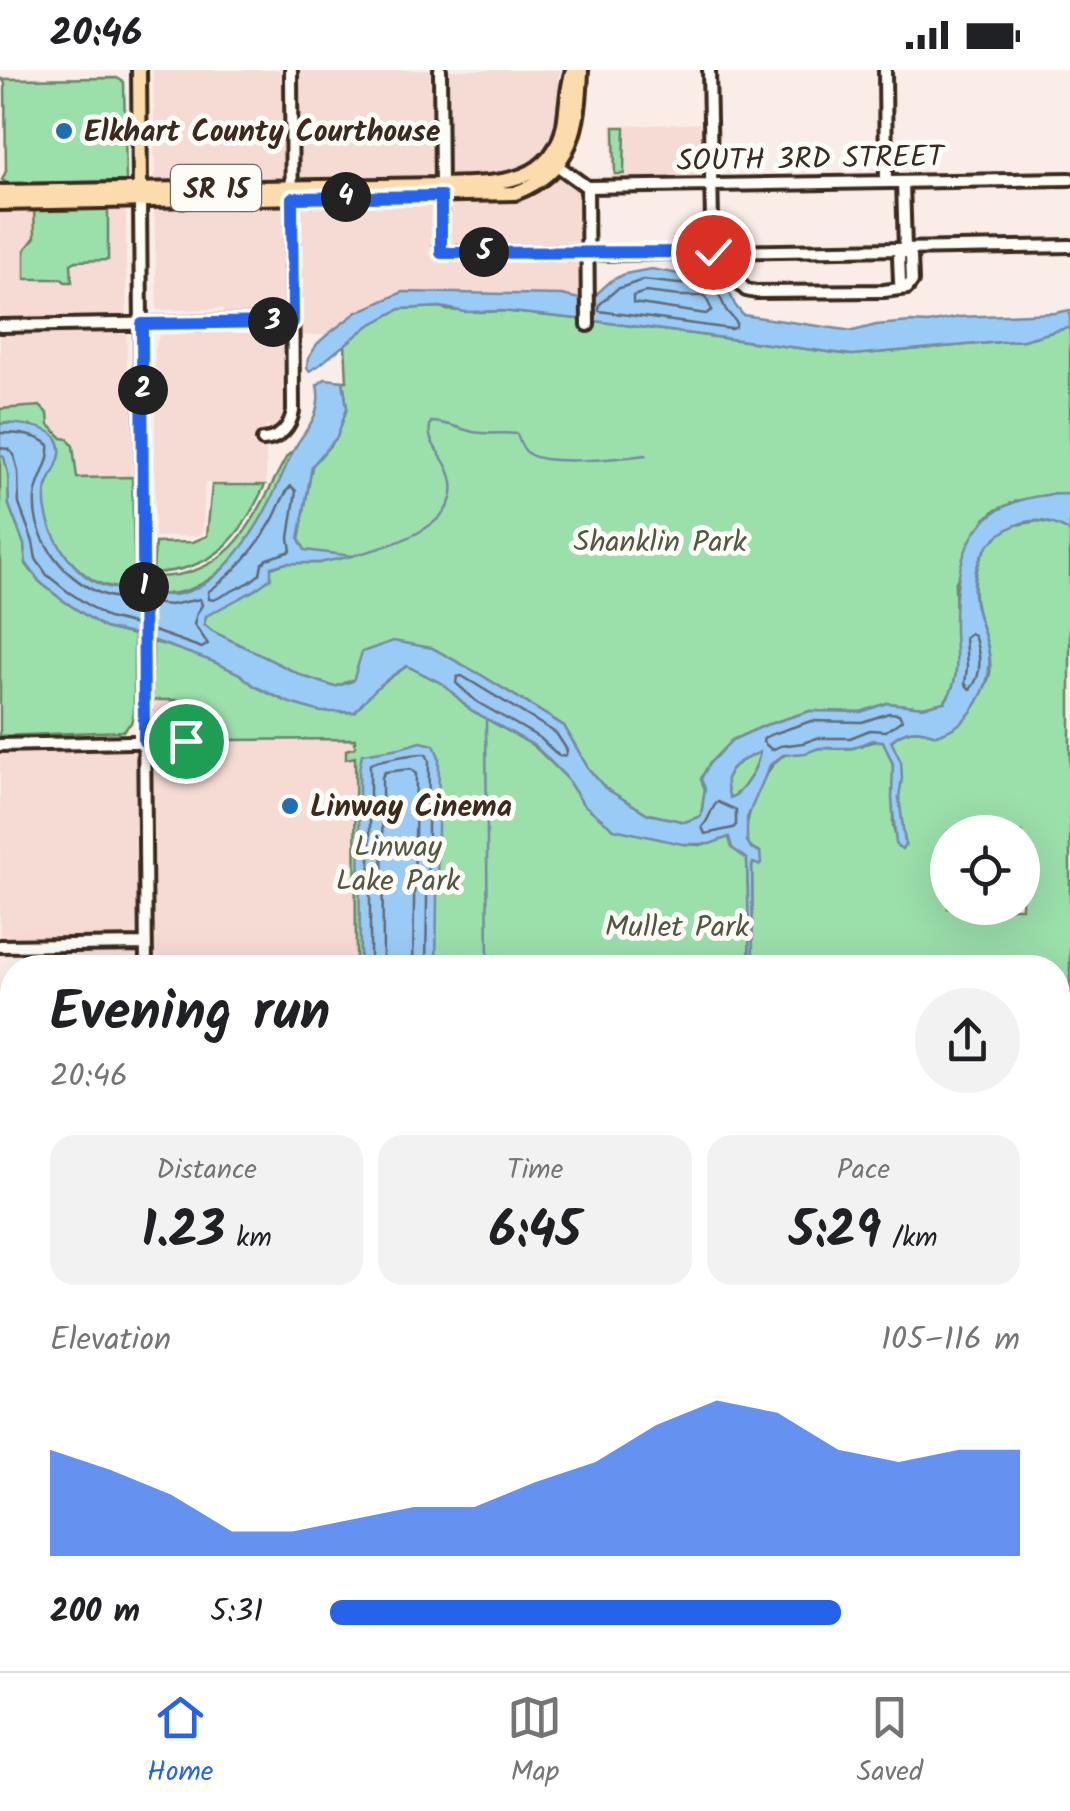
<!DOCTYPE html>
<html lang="en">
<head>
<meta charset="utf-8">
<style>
	:root { --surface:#fff; --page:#f2f2f2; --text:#202124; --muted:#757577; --line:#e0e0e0; --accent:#2563eb }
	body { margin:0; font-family:Kalam,sans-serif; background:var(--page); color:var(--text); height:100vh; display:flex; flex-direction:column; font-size:38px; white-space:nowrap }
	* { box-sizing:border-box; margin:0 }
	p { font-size:32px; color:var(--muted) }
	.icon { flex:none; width:55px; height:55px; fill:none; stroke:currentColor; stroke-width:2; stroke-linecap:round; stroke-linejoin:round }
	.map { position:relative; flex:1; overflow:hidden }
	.side { position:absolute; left:0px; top:885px; width:1070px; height:718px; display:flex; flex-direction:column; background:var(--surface); border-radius:40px 40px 0 0; box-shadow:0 10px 40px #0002 }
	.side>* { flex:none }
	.controls { position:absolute; left:930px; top:745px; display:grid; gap:20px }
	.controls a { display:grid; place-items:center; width:110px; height:110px; border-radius:50%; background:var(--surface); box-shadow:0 10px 40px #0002; font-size:50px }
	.pin { position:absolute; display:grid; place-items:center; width:85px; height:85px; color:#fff; margin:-42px; border:5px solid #fff; border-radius:50%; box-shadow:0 2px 10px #0007 }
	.km { position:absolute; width:50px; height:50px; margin:-25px; border-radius:50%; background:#222; color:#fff; font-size:28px; line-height:50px; text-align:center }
	.round { display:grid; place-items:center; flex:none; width:105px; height:105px; border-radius:52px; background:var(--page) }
	.head { display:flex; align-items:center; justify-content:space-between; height:170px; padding:0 50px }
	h1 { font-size:55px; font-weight:700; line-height:75px }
	.metrics { display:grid; grid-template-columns:repeat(3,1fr); gap:15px; height:170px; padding:10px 50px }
	.metrics div { display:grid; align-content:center; border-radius:25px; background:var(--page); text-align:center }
	.metrics b { font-size:50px; font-weight:700 }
	.metrics small { font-size:28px; font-weight:400 }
	.metrics p { font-size:28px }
	.chart { height:280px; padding:20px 50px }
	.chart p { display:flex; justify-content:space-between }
	.chart svg { width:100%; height:180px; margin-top:10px; fill:var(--accent); opacity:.7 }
	ul { padding:0 50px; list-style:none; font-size:32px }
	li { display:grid; grid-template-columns:160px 120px 1fr; align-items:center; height:75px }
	li i { height:25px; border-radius:12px; background:var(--accent) }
	.status { display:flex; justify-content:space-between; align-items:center; height:70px; padding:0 50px; background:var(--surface); direction:ltr }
	.status svg { height:28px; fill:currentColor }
	.tabs { display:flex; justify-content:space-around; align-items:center; height:140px; border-top:2px solid var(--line); background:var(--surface); font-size:28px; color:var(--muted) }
	.tabs a { display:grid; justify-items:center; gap:5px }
	.tabs .selected { color:var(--accent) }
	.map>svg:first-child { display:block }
	.built { fill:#f6dbd5 }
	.green { fill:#9bdfab; stroke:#6b8464; stroke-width:2.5; fill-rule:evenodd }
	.water { fill:#9acbf6; stroke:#748ba0; stroke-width:2.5; fill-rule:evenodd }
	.pier { fill:#faede8 }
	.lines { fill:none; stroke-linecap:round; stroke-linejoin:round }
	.shore { stroke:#616a74; stroke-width:2.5 }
	.stream { stroke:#748ba0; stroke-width:2.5 }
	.minor-casing { stroke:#3b2a1e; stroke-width:18 }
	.major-casing { stroke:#3b2a1e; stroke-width:20 }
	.minor { stroke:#fdfcf7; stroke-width:10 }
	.major { stroke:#fcdcac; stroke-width:12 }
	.route-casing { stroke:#fff; stroke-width:20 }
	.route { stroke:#2563eb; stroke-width:12 }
	.poi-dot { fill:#1f6fb2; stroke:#fdfcf7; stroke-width:4 }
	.labels { text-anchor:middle; stroke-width:10; stroke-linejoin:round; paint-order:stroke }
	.shield { fill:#fdfcf7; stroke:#75695f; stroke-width:2.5 }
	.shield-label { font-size:28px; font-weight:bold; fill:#3b2a1e }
	.poi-label { font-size:30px; font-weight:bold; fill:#3b2a1e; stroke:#fdfcf7; text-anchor:start }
	.street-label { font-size:30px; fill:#3b2a1e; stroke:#fdfcf7 }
	.park-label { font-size:30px; fill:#535741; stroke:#fdfcf7 }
</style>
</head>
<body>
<div class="status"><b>20:46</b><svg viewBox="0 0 49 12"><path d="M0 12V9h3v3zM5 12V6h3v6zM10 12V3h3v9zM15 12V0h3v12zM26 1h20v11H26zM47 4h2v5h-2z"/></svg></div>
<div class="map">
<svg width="1070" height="1601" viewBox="0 0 1070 1601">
	<rect width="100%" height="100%" fill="#faede8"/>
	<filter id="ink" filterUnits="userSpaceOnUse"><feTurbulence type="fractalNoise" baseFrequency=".01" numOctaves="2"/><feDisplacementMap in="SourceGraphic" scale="20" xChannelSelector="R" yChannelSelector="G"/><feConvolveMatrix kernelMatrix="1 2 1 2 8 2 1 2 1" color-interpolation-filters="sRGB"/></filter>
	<g filter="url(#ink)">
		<path class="built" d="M153 0H561L558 8 561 22 559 53 551 72 537 91 529 98 504 107 304 109 303 105 281 107 280 134 285 139 287 161 285 244 281 246 224 248 223 239 157 240 154 138 157 112 155 109Z
			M706 53 707 110 612 111 611 56Z
			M555 107 562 108 577 120 580 127 581 228 562 225 403 222 357 242 327 265 288 266V344L276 362 270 361 268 355 266 356V413H205L203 459 201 463 197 466 155 467V278L159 265 204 261 300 259 302 141 306 134 428 132 450 134 456 131 508 130 520 128 539 120Z
			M0 136 126 138 127 324 131 326 132 407 77 408 62 368 54 359 13 337 0 339Z
			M196 629V663H158L153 660 152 630Z
			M355 669 356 897H155L154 678 221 677V670Z
			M133 680 137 684 138 710 135 730 137 897H73L74 872H0V682Z"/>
		<path class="green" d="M117 8 124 12 126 111 9 114 2 110 6 101 5 13 2 9Z
			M614 57H625L624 104H615Z
			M34 137H108V190L76 191 71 194 72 212H65L62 209H25V180L35 167Z
			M441 237 447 240 481 242 502 241 587 250 851 285 1023 270 1070 257V425L1052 424 1016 431 994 441 985 449 955 514 957 597 953 620 944 632 923 637 887 633 861 642 810 641 766 655 732 670 709 694 701 709 705 719 701 746 685 752 648 744 605 718 588 698 564 656 481 605 432 578 335 617 305 607 212 561 204 554 206 546 271 498 286 493H318L305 480 299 469 312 396 337 367 347 338 343 311H347L345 274 368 256 400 239Z
			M40 336 48 344 49 355 62 368 68 369 73 376 77 408 132 407 135 519C127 517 120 519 112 517 77 511 44 464 44 430 45 415 55 399 60 385L8 353 0 354V339Z
			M294 380C269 438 229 532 153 524V512L157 507C237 505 254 445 287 386Z
			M0 385 4 386 8 403 9 435 24 474 26 494 40 512 61 529 105 558 134 565V642L131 653 123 661 0 666Z
			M212 415H265C239 468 217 500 153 503L155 473 193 472 207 466Z
			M1038 451 1055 454 1070 461V973L1058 974V898L753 897 752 796 760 782C755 780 750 778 748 773 739 755 766 691 785 685 789 684 819 678 822 678 832 678 843 680 853 678 865 675 871 670 883 671L893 694V755L895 764 905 774 890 672C905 658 918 658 936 665 957 658 966 650 977 632 982 623 988 613 990 603 992 582 983 561 977 541 970 512 978 473 1007 458 1016 454 1028 453 1038 451ZM948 762H1022V838H948Z
			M153 572C177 577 220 591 240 604 247 609 252 615 259 618 288 635 322 644 355 642L371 621 407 596 443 614 471 640 534 676 565 706 583 734 683 774 700 775 729 767 732 778 747 789 750 897H356L355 687 346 689V680L355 677V669L221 670V664L196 663V630H152Z
			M760 681C758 696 744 724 729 728 720 698 736 694 760 681Z
			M1058 1112H1070V1601H1023L1002 1590H1058Z"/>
		<path class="water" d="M651 199 679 204 722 205 735 235 743 245 853 261 876 255 911 252 928 253 959 247 1055 243 1070 240V257L1023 270 852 285 587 250 502 241 465 242 441 237 400 239 368 256 318 296 309 301 307 298 308 289 317 274 327 265 357 242 403 222 562 225 584 230 592 228 612 210 625 204Z
			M325 309 343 311 347 338 337 367 312 396 299 469 305 480 352 486 319 493H286L271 497V508L255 520 206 546 204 554 212 561 305 607 335 617 353 611 362 582 393 571 432 578 481 605 564 656 588 698 605 718 648 744 685 752 701 746 705 719 701 709 709 694 732 670 766 655 810 641 861 642 887 633 923 637 945 632C962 607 955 586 955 557 954 474 977 424 1068 424L1070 425V461C1061 457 1052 452 1041 451 1010 449 980 474 975 505 966 555 1010 577 977 633 966 651 956 659 936 665 918 658 905 658 891 671L901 692 902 708 899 727 905 774 902 779 896 775 892 728 893 694 883 671 872 670 853 678H819L806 683 783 685 770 695 747 748V771L751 778 760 782 761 793 759 795 753 793 752 796 753 897H750L747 789 732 778 729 767 710 774H682L614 759 583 734 565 706 535 676 471 640 443 614 407 596C385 609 371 622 355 642H321L290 633 254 616 240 604 214 592 141 566 105 558 61 529 40 512 26 493 24 474 9 435 8 403 4 387 0 385V354C14 352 50 356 57 369 67 385 51 403 46 419 43 431 46 444 50 456 60 482 83 514 113 518 118 519 123 517 128 517 143 520 158 526 173 525 222 521 262 452 279 412 285 399 291 383 299 371 312 353 322 339 317 315ZM760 682C758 696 744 723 730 728 719 699 736 693 760 682Z
			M421 672 434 675 439 687 436 897H360L359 700 362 684 400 678Z
			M1058 986 1070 988V1030L1058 1027Z"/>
		<path class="pier" d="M135 514 152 518V577L135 570Z"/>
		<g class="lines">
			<path class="shore" d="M643 210 679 214H714L726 240 736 252V257L731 259 599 241V235L617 219Z
				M645 222 679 226H705L712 240 706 244 633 233V226Z
				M0 363C16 363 37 364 49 375 51 394 36 409 35 428 32 470 67 512 105 525 115 529 125 527 136 530
				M0 378 8 379 14 385 18 402 19 434 33 472 36 489 47 505 67 521 108 548 136 555
				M291 416 296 421 289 468 291 481 267 489 262 494 260 504 250 512 214 530 209 529 208 522C236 501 255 480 272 451 279 439 282 425 291 416Z
				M151 533 170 535 200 529 202 535 197 543 194 554 208 574 202 578 151 560
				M970 563 974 565C980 583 984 605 970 619L965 614 967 597 965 567Z
				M462 606 556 663 567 680 566 685 559 686 540 668 477 632 456 613 457 607Z
				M889 643 899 644 902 650 886 661 870 660 850 668H817L803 673 780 676 772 680 763 672 764 668 770 665 811 651 862 652Z
				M718 732 736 740V755L733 758 705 764 702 757C710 750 711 736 718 732Z
				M370 898V694C378 690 417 683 426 684L429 690 426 898
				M383 898 382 707 385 702 411 699 416 704 413 898"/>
			<path class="stream" d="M352 486C393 475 476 453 446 395 438 380 425 369 431 352 451 353 456 358 473 362 488 365 502 362 517 364 519 371 522 379 529 384 547 396 623 388 646 385
				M486 649 488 898"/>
			<g class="minor-casing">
				<path id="minor" d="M440 0 441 115
					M709 0 712 152 717 168 739 213 746 220 756 222 884 221 907 218 912 211 911 186 905 179
					M885 0 886 112
					M558 96 587 117 1070 109
					M587 117 588 255
					M441 126V183L582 182 609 184 1070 176
					M140 131 146 898
					M902 217 900 212 899 186 905 179 903 112
					M0 256 293 251
					M263 370C280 369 290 357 293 341L291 0
					M0 675 217 670
					M0 876 145 874
					M0 976H12
					M1058 1109H1070
					M0 1121 12 1120
					M0 1221H12
					M0 1272 12 1271
					M0 1463H12
					M0 1562 12 1560
					M135 1601V1590
					M236 1601V1590
					M778 1601 779 1590"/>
			</g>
			<g class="major-casing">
				<path id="major" d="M139 0 140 123
					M0 122 441 115C491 113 551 118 564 55 567 37 567 17 573 0
					M0 133 515 123C573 101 579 56 581 0"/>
			</g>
			<use href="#minor" class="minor"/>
			<use href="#major" class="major"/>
		</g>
	</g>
	<g class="lines" filter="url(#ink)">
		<g class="route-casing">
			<path id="route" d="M186 671H144L142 254 293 252 292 128 441 126V183L713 182"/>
		</g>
		<use href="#route" class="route"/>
	</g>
	<g class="poi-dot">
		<circle cx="64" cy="61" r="10"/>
		<circle cx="290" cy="736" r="10"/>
	</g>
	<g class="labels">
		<rect class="shield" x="171" y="95" width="90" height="46" rx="8"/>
		<g class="shield-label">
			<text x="216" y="128">SR 15</text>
		</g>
		<g class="poi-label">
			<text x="84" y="71">Elkhart County Courthouse</text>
			<text x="310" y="746">Linway Cinema</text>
		</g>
		<g class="street-label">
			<text transform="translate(810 88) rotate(-1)" y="10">SOUTH 3RD STREET</text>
		</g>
		<g class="park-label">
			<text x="660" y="481">Shanklin Park</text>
			<text x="398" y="786">Linway<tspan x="398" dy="34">Lake Park</tspan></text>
			<text x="677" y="866">Mullet Park</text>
		</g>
	</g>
</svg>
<div class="controls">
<a><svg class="icon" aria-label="locate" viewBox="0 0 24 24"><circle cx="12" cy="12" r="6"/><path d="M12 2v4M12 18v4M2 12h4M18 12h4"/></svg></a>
</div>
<div class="pin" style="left:186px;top:671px;background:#1e9e55"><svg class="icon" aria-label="arrive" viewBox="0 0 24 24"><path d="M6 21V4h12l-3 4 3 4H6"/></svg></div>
<div class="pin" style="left:713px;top:182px;background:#d93025"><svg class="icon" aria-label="check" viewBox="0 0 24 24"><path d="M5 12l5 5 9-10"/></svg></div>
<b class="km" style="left:144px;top:517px">1</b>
<b class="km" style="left:143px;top:320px">2</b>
<b class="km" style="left:273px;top:252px">3</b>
<b class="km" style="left:346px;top:127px">4</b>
<b class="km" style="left:484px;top:182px">5</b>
<section class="side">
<div class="head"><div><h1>Evening run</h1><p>20:46</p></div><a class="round"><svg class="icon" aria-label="share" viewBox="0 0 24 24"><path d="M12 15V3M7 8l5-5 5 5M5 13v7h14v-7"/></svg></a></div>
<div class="metrics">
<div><p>Distance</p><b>1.23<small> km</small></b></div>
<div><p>Time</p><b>6:45</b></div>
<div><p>Pace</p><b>5:29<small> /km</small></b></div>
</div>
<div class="chart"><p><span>Elevation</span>105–116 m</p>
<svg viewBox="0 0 160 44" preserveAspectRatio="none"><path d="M0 44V18L10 23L20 29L30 38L40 38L50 35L60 32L70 32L80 26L90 21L100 12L110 6L120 9L130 18L140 21L150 18L160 18V44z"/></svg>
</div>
<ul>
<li><b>200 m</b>5:31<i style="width:74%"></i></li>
</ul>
</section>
</div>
<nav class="tabs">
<a class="selected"><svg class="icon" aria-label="home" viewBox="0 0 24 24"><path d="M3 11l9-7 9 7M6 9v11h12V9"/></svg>Home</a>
<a><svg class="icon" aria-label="map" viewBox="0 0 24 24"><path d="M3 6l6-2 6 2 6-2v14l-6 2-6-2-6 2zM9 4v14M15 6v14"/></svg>Map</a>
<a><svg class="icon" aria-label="saved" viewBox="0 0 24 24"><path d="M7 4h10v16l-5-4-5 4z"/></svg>Saved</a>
</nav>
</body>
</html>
